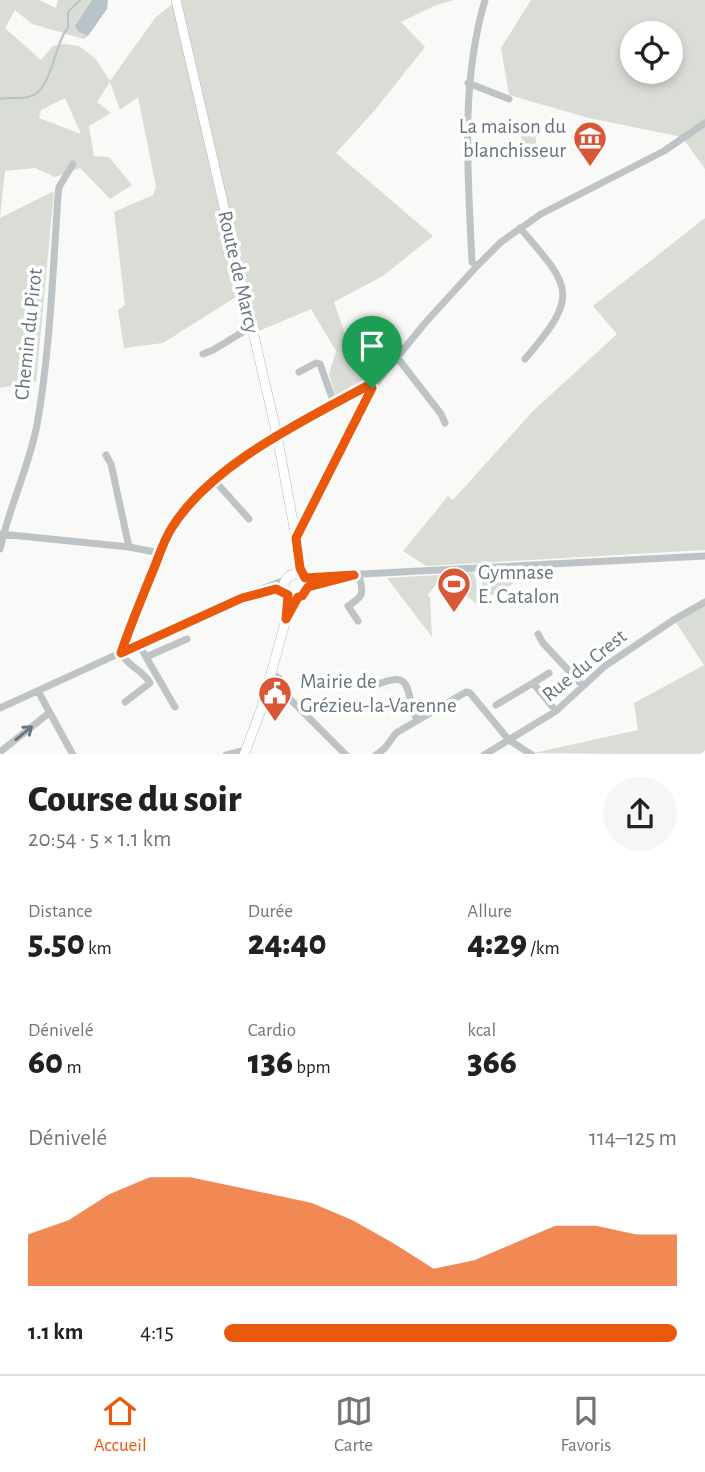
<!DOCTYPE html>
<html lang="fr">
<head>
<meta charset="utf-8">
<style>
	:root { --surface:#fff; --page:#f6f6f6; --text:#202124; --muted:#757577; --line:#e0e0e0; --accent:#ea580c }
	body { margin:0; font-family:"Alegreya Sans",sans-serif; background:var(--page); color:var(--text); height:100vh; display:flex; flex-direction:column; font-size:26px; white-space:nowrap }
	* { box-sizing:border-box; margin:0 }
	p { font-size:23px; color:var(--muted) }
	.icon { flex:none; width:38px; height:38px; fill:none; stroke:currentColor; stroke-width:2; stroke-linecap:round; stroke-linejoin:round }
	.map { position:relative; height:754px; overflow:hidden }
	.drawer { display:flex; flex-direction:column; background:var(--surface); flex:1 }
	.drawer>* { flex:none }
	.tools { position:absolute; left:620px; top:21px; display:grid; gap:14px }
	.tools a { display:grid; place-items:center; width:63px; height:63px; border-radius:50%; background:var(--surface); box-shadow:0 4px 10px #0003; font-size:35px }
	.pin { position:absolute; display:grid; place-items:center; width:60px; height:60px; color:#fff; margin:-72px -30px; border-radius:50% 50% 50% 0; rotate:-45deg; box-shadow:0 0 7px #0007 }
	.pin .icon { rotate:45deg }
	.round { display:grid; place-items:center; flex:none; width:74px; height:74px; border-radius:37px; background:var(--page) }
	.overview { display:flex; align-items:center; justify-content:space-between; height:119px; padding:0 28px }
	h1 { font-size:38px; font-weight:800; line-height:52px }
	.metrics { display:grid; grid-template-columns:repeat(3,1fr); gap:10px; height:119px; padding:7px 28px }
	.metrics div { display:grid; align-content:center }
	.metrics b { font-size:35px; font-weight:800 }
	.metrics small { font-size:19px; font-weight:400 }
	.metrics p { font-size:19px }
	.chart { height:196px; padding:14px 28px }
	.chart p { display:flex; justify-content:space-between }
	.chart svg { width:100%; height:126px; margin-top:7px; fill:var(--accent); opacity:.7 }
	ul { padding:0 28px; list-style:none; font-size:23px }
	li { display:grid; grid-template-columns:112px 84px 1fr; align-items:center; height:52px }
	li i { height:18px; border-radius:9px; background:var(--accent) }
	.menu { display:flex; justify-content:space-around; align-items:center; height:98px; border-top:2px solid var(--line); background:var(--surface); font-size:19px; color:var(--muted) }
	.menu a { display:grid; justify-items:center; gap:4px }
	.menu .active { color:var(--accent) }
	.map>svg:first-child { display:block }
	.green { fill:#d9ddd6; fill-rule:evenodd }
	.water { fill:#b7c3c7 }
	.lines { fill:none; stroke-linecap:round; stroke-linejoin:round }
	.stream { stroke:#b7c3c7; stroke-width:2 }
	.major-casing { stroke:#b2b7bb; stroke-width:10 }
	.minor { stroke:#bec3c6; stroke-width:7 }
	.major { stroke:#fff; stroke-width:9 }
	.oneway { stroke:#66757f }
	.route-casing { stroke:#fff; stroke-width:14 }
	.route { stroke:#ea580c; stroke-width:9 }
	.labels { text-anchor:middle; stroke-width:7; stroke-linejoin:round; paint-order:stroke }
	.poi-label { font-size:21px; fill:#66757f; stroke:#fff; text-anchor:start }
	.street-label { font-size:21px; fill:#66757f; stroke:#fff }
</style>
</head>
<body>
<div class="map">
<svg width="705" height="755" viewBox="0 0 705 755">
	<rect width="100%" height="100%" fill="#f9f9f7"/>
	<path class="green" d="M0 0H39L56 8 58 0H92L79 32 88 36 84 39 32 24 15 10 5 28 41 60 53 46 64 44 79 46 95 58 110 81 155 18 177 0H454L436 5 401 22 425 47 375 110 336 153 433 236 383 276 334 302 347 339 366 380 336 397 329 374 336 351 311 309 259 331 247 290 163 343 124 348 118 310 125 305 114 212 153 195 156 187 138 97 120 110 110 82 97 102 111 113 89 126 94 156 109 157 132 185 110 199 80 168 55 177 35 168 5 171 0 218 54 191 36 382 0 388ZM65 98 81 134 39 118 41 110Z
		M531 0H705V169L682 137 589 118 509 95 501 48ZM632 33H670V72H632Z
		M535 128 537 155 523 157 521 129Z
		M705 218V550L426 566 403 551 448 496 453 500 532 412 617 334 593 306Z
		M518 571 521 574C516 584 498 595 487 596 481 590 481 580 485 572Z
		M473 572 476 580 478 606 470 598 458 595V574Z
		M439 575V581L427 596 430 597 432 637 387 578Z
		M705 604V750L699 755 534 753 638 730 634 703 704 665 675 621Z"/>
	<path class="water" d="M92 0H108L107 9 88 36 79 32 75 26Z"/>
	<g class="lines">
		<path class="stream" d="M0 99C9 97 18 99 28 97 53 93 53 44 68 28V12L80 0"/>
		<g class="major-casing">
			<path id="major" d="M176 0 277 435 303 576
				M284 586a12 12 0 1 1 24 0a12 12 0 1 1-24 0Z
				M244 755 262 707 286 619 288 595"/>
		</g>
		<path class="minor" d="M468 83 509 99
			M520 228C572 288 580 295 525 359
			M477 266 472 262C468 174 460 85 485 0
			M203 354 213 350 251 327
			M396 356 441 414 445 423
			M299 372 316 363 320 364 334 403
			M106 455 111 464 129 547
			M215 481 249 519
			M1 534 129 547 160 553
			M296 537 372 388 425 323 477 266 501 242 541 214 664 151 705 123
			M0 549C9 507 29 467 37 425 50 352 53 270 58 195L59 187 73 164
			M305 577 705 556
			M308 587 345 578
			M266 591 277 589 286 592
			M358 621 348 606C362 597 364 595 360 579
			M538 634 543 643 583 686
			M139 645 175 707
			M146 657 187 639
			M549 673 533 683 556 711
			M271 674 279 678 289 698 346 755
			M374 686C415 667 404 692 417 720
			M38 691 73 755
			M125 702 150 683C143 670 127 666 121 653L170 530 184 512 215 481 251 453 289 428 367 386 372 388
			M496 705 533 683
			M0 708 253 592 285 580
			M0 752 49 713
			M226 755 246 750
			M376 755 385 748 396 733 466 692 470 693 509 740 532 755
			M484 755 556 711 605 666 675 619 705 602"/>
		<use href="#major" class="major"/>
	</g>
	<defs><path id="oneway-shaft" d="M-6 0H5M1.5-3L5.5 0L1.5 3" fill="none" stroke-width="1.6" stroke-linecap="round" stroke-linejoin="round" transform="scale(1.75)"/></defs>
	<use class="oneway" href="#oneway-shaft" transform="translate(24 733) rotate(-39)"/>
	<g class="lines">
		<g class="route-casing">
			<path id="route" d="M367 386 372 388 296 538 300 568 305 578 354 575 308 587 302 596 298 597 286 619 288 595 276 589 242 598 121 653C130 626 141 600 152 573 158 559 163 542 171 529 210 465 303 421 367 386Z"/>
		</g>
		<use href="#route" class="route"/>
	</g>
	<defs>
		<g id="museum-pin" transform="scale(1.75)"><path d="M0 17L-7.5 6A9.5 9.5 0 1 1 7.5 6Z" fill="#d95637" stroke="#fff"/><path d="M0-6L6-3V-2H-6V-3ZM-5-1h2V3h-2ZM-1-1h2V3h-2ZM3-1h2V3H3ZM-6 4H6V6H-6Z" fill="#fff"/></g>
		<g id="stadium-pin" transform="scale(1.75)"><path d="M0 17L-7.5 6A9.5 9.5 0 1 1 7.5 6Z" fill="#d95637" stroke="#fff"/><path d="M0-5a6.5 5 0 1 0 0 10a6.5 5 0 1 0 0-10ZM-3.5-1.8h7v3.6h-7Z" fill="#fff"/></g>
		<g id="civic-pin" transform="scale(1.75)"><path d="M0 17L-7.5 6A9.5 9.5 0 1 1 7.5 6Z" fill="#d95637" stroke="#fff"/><path d="M-.6-6.5H3V-4.5H.6V-3L4-1V1h2V6H-6V1h2V-1L-.6-3ZM-1.2 2.5V6h2.4V2.5Z" fill="#fff"/></g>
	</defs>
	<g fill-rule="evenodd">
		<use href="#museum-pin" x="590" y="138"/>
		<use href="#stadium-pin" x="454" y="584"/>
		<use href="#civic-pin" x="275" y="693"/>
	</g>
	<g class="labels">
		<g class="poi-label">
			<text x="566" y="133" text-anchor="end">La maison du<tspan x="566" dy="24">blanchisseur</tspan></text>
			<text x="478" y="579">Gymnase<tspan x="478" dy="24">E. Catalon</tspan></text>
			<text x="300" y="688">Mairie de<tspan x="300" dy="24">Grézieu-la-Varenne</tspan></text>
		</g>
		<g class="street-label">
			<text transform="translate(239 272) rotate(77)" y="7">Route de Marcy</text>
			<text transform="translate(28 334) rotate(-84)" y="7">Chemin du Pirot</text>
			<text transform="translate(584 665) rotate(-39)" y="7">Rue du Crest</text>
		</g>
	</g>
</svg>
<div class="tools">
<a><svg class="icon" aria-label="locate" viewBox="0 0 24 24"><circle cx="12" cy="12" r="6"/><path d="M12 2v4M12 18v4M2 12h4M18 12h4"/></svg></a>
</div>
<div class="pin" style="left:372px;top:388px;background:#1e9e55"><svg class="icon" aria-label="arrive" viewBox="0 0 24 24"><path d="M6 21V4h12l-3 4 3 4H6"/></svg></div>
</div>
<section class="drawer">
<div class="overview"><div><h1>Course du soir</h1><p>20:54 · 5 × 1.1 km</p></div><a class="round"><svg class="icon" aria-label="share" viewBox="0 0 24 24"><path d="M12 15V3M7 8l5-5 5 5M5 13v7h14v-7"/></svg></a></div>
<div class="metrics">
<div><p>Distance</p><b>5.50<small> km</small></b></div>
<div><p>Durée</p><b>24:40</b></div>
<div><p>Allure</p><b>4:29<small> /km</small></b></div>
</div>
<div class="metrics">
<div><p>Dénivelé</p><b>60<small> m</small></b></div>
<div><p>Cardio</p><b>136<small> bpm</small></b></div>
<div><p>kcal</p><b>366</b></div>
</div>
<div class="chart"><p><span>Dénivelé</span>114–125 m</p>
<svg viewBox="0 0 160 44" preserveAspectRatio="none"><path d="M0 44V26L10 21L20 12L30 6L40 6L50 9L60 12L70 15L80 21L90 29L100 38L110 35L120 29L130 23L140 23L150 26L160 26V44z"/></svg>
</div>
<ul>
<li><b>1.1 km</b>4:15<i style="width:100%"></i></li>
</ul>
</section>
<nav class="menu">
<a class="active"><svg class="icon" aria-label="home" viewBox="0 0 24 24"><path d="M3 11l9-7 9 7M6 9v11h12V9"/></svg>Accueil</a>
<a><svg class="icon" aria-label="map" viewBox="0 0 24 24"><path d="M3 6l6-2 6 2 6-2v14l-6 2-6-2-6 2zM9 4v14M15 6v14"/></svg>Carte</a>
<a><svg class="icon" aria-label="saved" viewBox="0 0 24 24"><path d="M7 4h10v16l-5-4-5 4z"/></svg>Favoris</a>
</nav>
</body>
</html>
